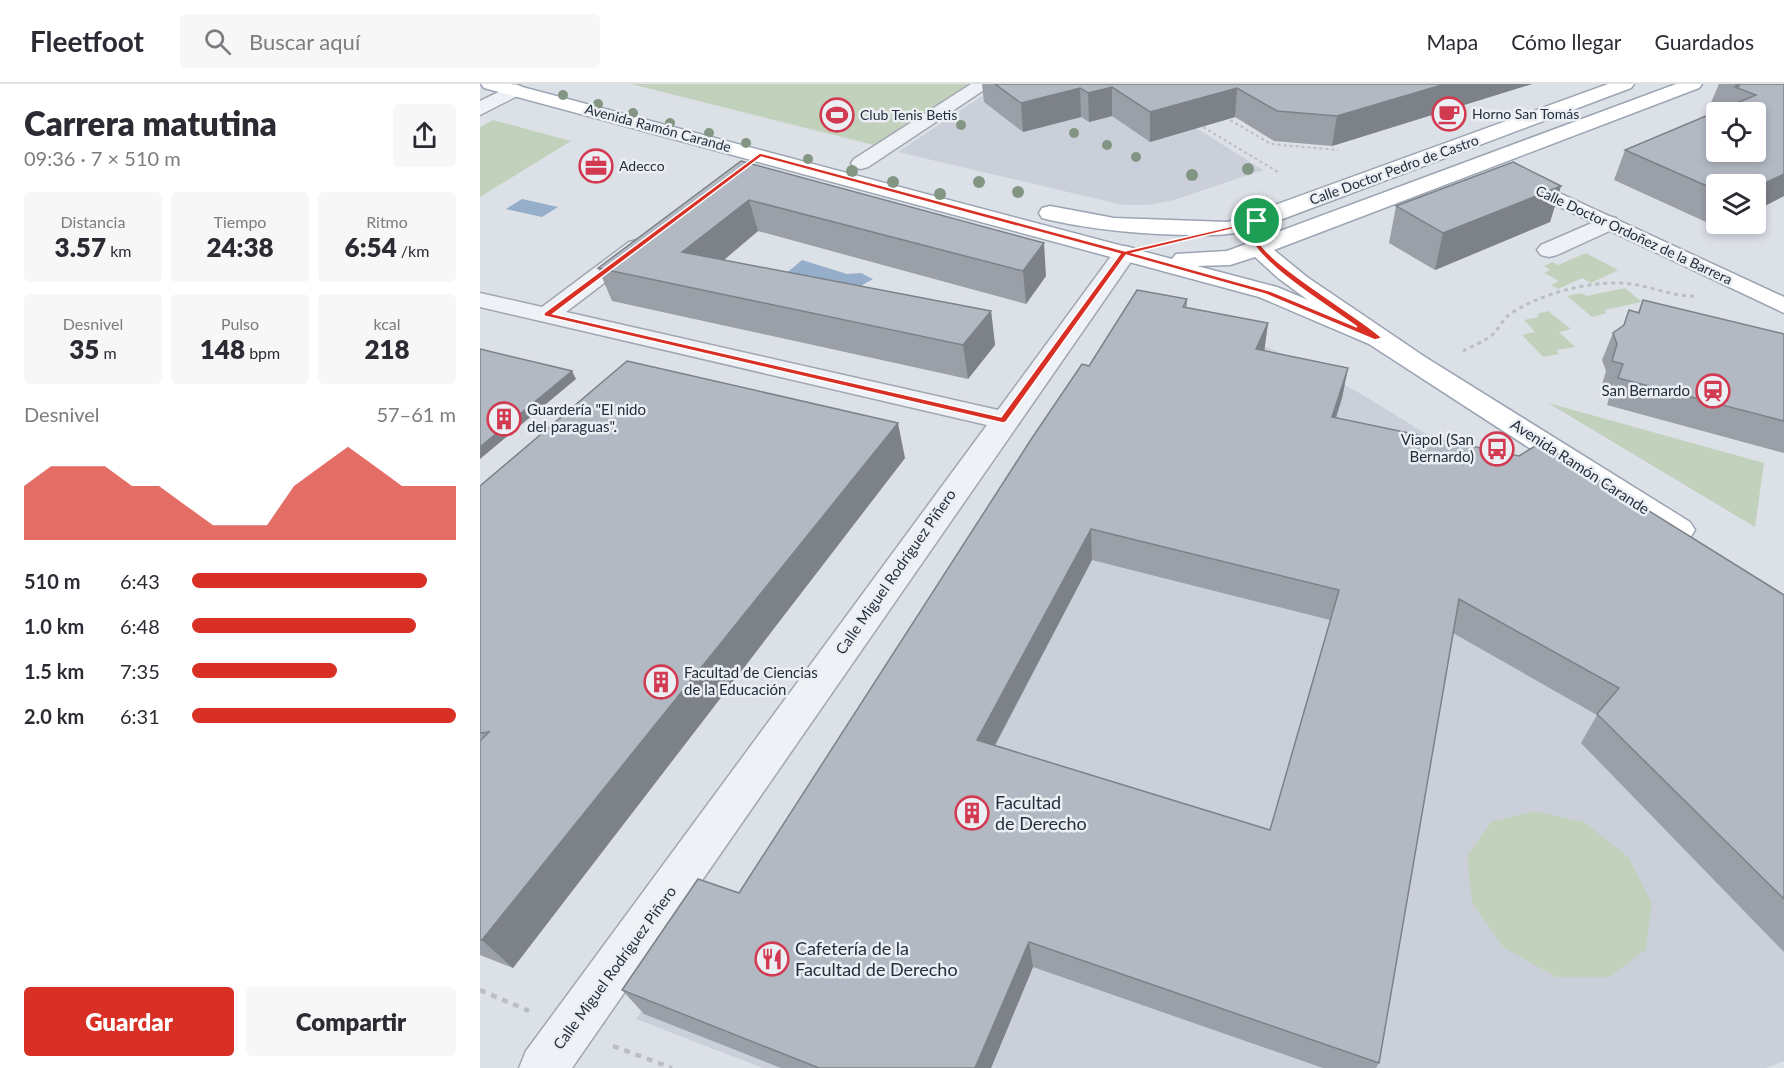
<!DOCTYPE html>
<html lang="es">
<head>
<meta charset="utf-8">
<style>
	:root { --surface:#fff; --page:#f7f7f7; --text:#2b2b33; --muted:#7c7c81; --line:#e1e1e2; --accent:#d93025 }
	body { margin:0; font-family:Lato,sans-serif; background:var(--page); color:var(--text); height:100vh; display:flex; flex-direction:column; font-size:22px; white-space:nowrap }
	* { box-sizing:border-box; margin:0 }
	p { font-size:20px; color:var(--muted) }
	.icon { flex:none; width:33px; height:33px; fill:none; stroke:currentColor; stroke-width:2; stroke-linecap:round; stroke-linejoin:round }
	.map { position:relative; flex:1; overflow:hidden }
	.drawer { display:flex; flex-direction:column; background:var(--surface); width:480px }
	.drawer>* { flex:none }
	.tools { position:absolute; left:1226px; top:18px; display:grid; gap:12px }
	.tools a { display:grid; place-items:center; width:60px; height:60px; border-radius:6px; background:var(--surface); box-shadow:0 3px 9px #0003; font-size:30px }
	.pin { position:absolute; display:grid; place-items:center; width:51px; height:51px; color:#fff; margin:-26px; border:3px solid #fff; border-radius:50%; box-shadow:0 2px 6px #0007 }
	.round { display:grid; place-items:center; flex:none; width:63px; height:63px; border-radius:6px; background:var(--page) }
	.overview { display:flex; align-items:center; justify-content:space-between; height:102px; padding:0 24px }
	h1 { font-size:33px; font-weight:800; line-height:45px }
	.metrics { display:grid; grid-template-columns:repeat(3,1fr); gap:9px; height:102px; padding:6px 24px }
	.metrics div { display:grid; align-content:center; border-radius:6px; background:var(--page); text-align:center }
	.metrics b { font-size:26px; font-weight:800 }
	.metrics small { font-size:16px; font-weight:400 }
	.metrics p { font-size:16px }
	.chart { height:168px; padding:12px 24px }
	.chart p { display:flex; justify-content:space-between }
	.chart svg { width:100%; height:108px; margin-top:6px; fill:var(--accent); opacity:.7 }
	.button { display:flex; gap:12px; margin-top:auto; padding:12px 24px }
	.button a { flex:1; height:69px; border-radius:6px; background:var(--accent); color:#fff; font-size:24px; font-weight:800; line-height:69px; text-align:center }
	.button a+a { background:var(--page); color:var(--text) }
	ul { padding:0 24px; list-style:none; font-size:20px }
	li { display:grid; grid-template-columns:96px 72px 1fr; align-items:center; height:45px }
	li i { height:15px; border-radius:8px; background:var(--accent) }
	header { display:flex; align-items:center; gap:36px; box-sizing:border-box; height:84px; padding:0 30px; background:var(--surface); border-bottom:2px solid var(--line) }
	header strong { font-size:28px }
	nav { display:flex; gap:33px; margin-inline-start:auto; font-size:21px }
	.search { width:420px; height:54px; background:var(--page); display:flex; align-items:center; gap:15px; box-sizing:border-box; padding:0 21px; border-radius:6px; color:var(--muted); font-size:22px }
	main { display:flex; flex:1; min-height:0 }
	.map>svg:first-child { display:block }
	.built { fill:#cacfd9 }
	.green { fill:#c2d1bc }
	.water { fill:#95aec9 }
	.lines { fill:none; stroke-linecap:round; stroke-linejoin:round }
	.minor-casing { stroke:#a1a7b1; stroke-width:3 }
	.major-casing { stroke:#9ba4b3; stroke-width:3 }
	.path-far2 { stroke:#babec5; stroke-width:2; stroke-dasharray:3 3; stroke-linecap:butt }
	.path-far1 { stroke:#babec5; stroke-width:3; stroke-dasharray:4 4; stroke-linecap:butt }
	.path { stroke:#babec5; stroke-width:4.5; stroke-dasharray:6 6; stroke-linecap:butt }
	.minor { fill:#eef1f5; fill-rule:evenodd }
	.major { fill:#fff; fill-rule:evenodd }
	.tree { fill:#829683 }
	.wall { fill:#9a9fa8; fill-rule:evenodd }
	.shaded-wall { fill:#7d8288 }
	.building { fill:#b3b9c3; stroke:#7d8288; stroke-width:1.5; fill-rule:evenodd }
	.route { fill:#d93025; stroke:#fff; stroke-width:1.5; fill-rule:evenodd }
	.labels { text-anchor:middle; stroke-width:5; stroke-linejoin:round; paint-order:stroke }
	.far-poi-label { font-size:14px; fill:#252e3d; stroke:#ebeff4; text-anchor:start }
	.far-street-label { font-size:14px; fill:#252e3d; stroke:#ebeff4 }
	.poi-label { font-size:15px; fill:#252e3d; stroke:#ebeff4; text-anchor:end }
	.street-label { font-size:15px; fill:#252e3d; stroke:#ebeff4 }
	.near-poi-label { font-size:18px; fill:#252e3d; stroke:#ebeff4; text-anchor:start }
</style>
</head>
<body>
<header>
<strong>Fleetfoot</strong>
<div class="search"><svg class="icon" aria-label="search" viewBox="0 0 24 24"><circle cx="10" cy="10" r="6"/><path d="M15 15l6 6"/></svg>Buscar aquí</div>
<nav><a>Mapa</a><a>Cómo llegar</a><a>Guardados</a></nav>
</header>
<main>
<section class="drawer">
<div class="overview"><div><h1>Carrera matutina</h1><p>09:36 · 7 × 510 m</p></div><a class="round"><svg class="icon" aria-label="share" viewBox="0 0 24 24"><path d="M12 15V3M7 8l5-5 5 5M5 13v7h14v-7"/></svg></a></div>
<div class="metrics">
<div><p>Distancia</p><b>3.57<small> km</small></b></div>
<div><p>Tiempo</p><b>24:38</b></div>
<div><p>Ritmo</p><b>6:54<small> /km</small></b></div>
</div>
<div class="metrics">
<div><p>Desnivel</p><b>35<small> m</small></b></div>
<div><p>Pulso</p><b>148<small> bpm</small></b></div>
<div><p>kcal</p><b>218</b></div>
</div>
<div class="chart"><p><span>Desnivel</span>57–61 m</p>
<svg viewBox="0 0 160 44" preserveAspectRatio="none"><path d="M0 44V22L10 14L20 14L30 14L40 22L50 22L60 30L70 38L80 38L90 38L100 22L110 14L120 6L130 14L140 22L150 22L160 22V44z"/></svg>
</div>
<ul>
<li><b>510 m</b>6:43<i style="width:89%"></i></li>
<li><b>1.0 km</b>6:48<i style="width:85%"></i></li>
<li><b>1.5 km</b>7:35<i style="width:55%"></i></li>
<li><b>2.0 km</b>6:31<i style="width:100%"></i></li>
</ul>
<div class="button"><a>Guardar</a><a>Compartir</a></div>
</section>
<div class="map">
<svg width="1304" height="984" viewBox="0 0 1304 984">
	<rect width="100%" height="100%" fill="#dce0e7"/>
	<path class="built" d="M520 0H662L651 3 783 86 691 117 668 121H643L418 68Z
		M761 253 823 278 883 311 1009 389 1304 555V977L1286 984H283L156 935 235 820 266 823Z"/>
	<path class="green" d="M151 0H488L394 61Z
		M13 36 91 57 0 113V43Z
		M1106 169 1138 186 1111 199 1102 194 1078 205 1071 201 1079 197 1064 189 1070 186 1064 182 1072 178 1078 181Z
		M1145 204 1162 218 1124 226 1127 229 1112 233 1087 212 1102 209 1106 212Z
		M1068 227 1091 245 1079 248 1095 263 1076 266 1079 270 1063 273 1042 251 1055 248 1044 236 1059 233 1057 230Z
		M1068 319 1284 379 1275 443Z
		M1054 727 1104 738 1148 773 1172 819 1166 865 1130 893H1076L1024 864 992 819 987 772 1011 738Z"/>
	<path class="water" d="M42 115 78 123 62 133 26 125Z
		M322 176 367 190 381 189 393 195 379 203 363 199 355 209 297 197Z"/>
	<g class="lines">
		<g class="minor-casing">
			<path id="minor" d="M35 0 41 2 44 6 41 10 0 31V17Z
				M491 0H513L388 83 381 85 374 83 371 79 374 75Z
				M1128 132 1136 134 1139 139 1136 144 1077 171 1069 173 1061 171 1057 166 1061 161Z
				M157 156 165 158 169 163 165 168 86 228 518 326 637 164 645 162 653 164 657 169 92 984H39L46 967 507 341 0 223V209L62 223 149 158Z"/>
		</g>
		<g class="major-casing">
			<path id="major" d="M1 0H31L692 175 696 170 747 167 766 160 761 152 762 147C745 152 726 151 708 151 661 150 615 146 570 136L562 134 559 129 562 124 570 122 634 134 748 138 1128 0H1154L1151 4 787 141 784 153 1196 0H1222L1219 4 794 166 827 193 945 273 1210 438 1215 446 1210 454 1199 457 1188 454 889 260 779 213 4 4ZM775 173 798 194 828 216 797 203 717 182 750 181Z
				M1036 89 1304 213V229L1029 99 1025 95 1029 91Z"/>
		</g>
		<path class="path-far2" d="M745 33 791 60 858 66
			M718 40 798 88"/>
		<path class="path-far1" d="M983 267C992 262 1004 258 1012 251 1019 245 1022 236 1030 230 1060 210 1105 198 1141 199 1166 200 1189 212 1214 212"/>
		<path class="path" d="M0 906 49 927
			M133 962 192 984"/>
		<use href="#minor" class="minor"/>
		<use href="#major" class="major"/>
	</g>
	<g class="tree">
		<circle cx="83" cy="11" r="5"/>
		<circle cx="118" cy="20" r="5"/>
		<circle cx="153" cy="29" r="5"/>
		<circle cx="190" cy="39" r="5"/>
		<circle cx="481" cy="41" r="5"/>
		<circle cx="229" cy="49" r="5"/>
		<circle cx="594" cy="49" r="5"/>
		<circle cx="266" cy="59" r="5"/>
		<circle cx="627" cy="61" r="5"/>
		<circle cx="656" cy="73" r="5"/>
		<circle cx="328" cy="75" r="5"/>
		<circle cx="768" cy="85" r="6"/>
		<circle cx="372" cy="87" r="6"/>
		<circle cx="712" cy="91" r="6"/>
		<circle cx="413" cy="98" r="6"/>
		<circle cx="499" cy="98" r="6"/>
		<circle cx="538" cy="108" r="6"/>
		<circle cx="460" cy="110" r="6"/>
	</g>
	<path class="wall" d="M502 0H1052L852 62 794 57 755 33 670 58 632 32 609 38 601 33 543 48 504 18Z
		M1239 0H1304V112L1275 127V100H1236V137L1232 135 1226 138 1134 96 1145 66 1240 26 1230 21Z
		M261 77 566 192 546 220 278 147 244 176 511 227 515 261 488 295 132 217 118 184Z
		M1081 102 1070 138 955 186 909 159 916 122Z
		M707 215V223L788 239 784 267 868 284 862 314 856 333 1304 511V868L1101 659 1117 631 973 549 899 979 896 984H843L553 883 511 984H301L164 930 142 906 259 809 609 282ZM612 476 850 536 790 746 515 662Z
		M1163 216 1304 250V369L1127 321 1131 307 1121 304 1126 287 1122 276 1133 249 1143 242 1149 226 1158 228Z
		M425 374 33 884 0 871V402Z"/>
	<path class="shaded-wall" d="M965 0H1052L852 62 857 32Z
		M632 3V32L609 38 608 9Z
		M600 4 601 33 543 48 541 19Z
		M757 4 755 33 670 58V28Z
		M1304 90V112L1275 127V104Z
		M1081 102 1070 138 955 186 963 149Z
		M1236 115V126L1232 135 1226 138Z
		M269 116 278 147 214 201 202 168Z
		M564 159 566 192 546 220 543 187Z
		M511 227 515 261 488 295 483 261Z
		M788 239 784 269 776 265Z
		M868 284 862 314 847 363 852 333Z
		M92 287 96 295 0 375V363Z
		M418 339 425 374 33 884 2 856Z
		M611 445 612 476 502 685 497 656Z
		M549 858 553 883 511 984H495Z"/>
	<path class="building" d="M515 0H965L857 32 797 27 757 4 670 28 632 3 608 9 600 4 541 19Z
		M1255 0H1304V90L1275 104V100H1236V106L1145 66 1276 11 1255 3 1259 2ZM1236 28H1275V68H1236Z
		M261 77 564 159 543 187 269 116 202 168 511 227 483 261 118 184Z
		M1033 78 1081 102 963 149 916 122Z
		M657 206 707 215 703 223 788 239 776 265 868 284 852 333 1039 372 1060 359 1304 511V815L1117 630 1139 604 979 515 899 979 549 858 495 984H339L142 906 218 795 259 809 552 354 602 280 609 282ZM611 445 859 506 790 746 497 656Z
		M1163 216 1304 250V337L1138 294 1143 280 1132 277 1137 260 1133 249 1144 241 1149 226 1159 229Z
		M0 265 92 287 0 363Z
		M147 277 418 339 2 856H0V657L9 648 0 649V402Z"/>
	<path class="route" d="M280 69 645 167 779 136C779 141 775 148 777 153 782 177 880 233 902 254L895 256 785 210 646 171 526 338 523 339 64 232V229ZM281 73 640 170 521 333 73 230ZM773 140 769 152C784 184 847 221 877 243L790 207 653 169Z"/>
	<defs>
		<g id="cafe-ring" transform="scale(1.725)"><circle r="9.5" fill="#ebeff4" stroke="#d23a51" stroke-width="1.5"/><path d="M-5.5-4.5H6V0H3Q3 3.5 0 3.5H-2.5Q-5.5 3.5-5.5 0ZM3-3.2v2h1.7v-2ZM-6 4.5H4V6H-6Z" fill="#d23a51"/></g>
		<g id="stadium-ring" transform="scale(1.725)"><circle r="9.5" fill="#ebeff4" stroke="#d23a51" stroke-width="1.5"/><path d="M0-5a6.5 5 0 1 0 0 10a6.5 5 0 1 0 0-10ZM-3.5-1.8h7v3.6h-7Z" fill="#d23a51"/></g>
		<g id="office-ring" transform="scale(1.725)"><circle r="9.5" fill="#ebeff4" stroke="#d23a51" stroke-width="1.5"/><path d="M-6-3h4V-5.5h4V-3h4V5H-6ZM-1-4.5V-3h2v-1.5ZM-6 0V1H6V0Z" fill="#d23a51"/></g>
		<g id="station-ring" transform="scale(1.725)"><circle r="9.5" fill="#ebeff4" stroke="#d23a51" stroke-width="1.5"/><path d="M-3-6H3Q5-6 5-4V2Q5 4 3 4L4.5 6H3L1.5 4h-3L-3 6H-4.5L-3 4Q-5 4-5 2V-4Q-5-6-3-6ZM-3.5-4v3h7v-3ZM-3.5 1v1.5H-2V1ZM2 1v1.5H3.5V1Z" fill="#d23a51"/></g>
		<g id="building-ring" transform="scale(1.725)"><circle r="9.5" fill="#ebeff4" stroke="#d23a51" stroke-width="1.5"/><path d="M-4-6H4V6H1V3H-1V6H-4ZM-2.5-4.3h1.7v1.8h-1.7ZM.8-4.3h1.7v1.8H.8ZM-2.5-1h1.7V.8h-1.7ZM.8-1h1.7V.8H.8Z" fill="#d23a51"/></g>
		<g id="bus-ring" transform="scale(1.725)"><circle r="9.5" fill="#ebeff4" stroke="#d23a51" stroke-width="1.5"/><path d="M-5-6H5V4H4V6H2V4H-2V6H-4V4H-5ZM-3.5-4V0h7V-4ZM-3.5 1.2v1.5H-2V1.2ZM2 1.2v1.5H3.5V1.2Z" fill="#d23a51"/></g>
		<g id="restaurant-ring" transform="scale(1.725)"><circle r="9.5" fill="#ebeff4" stroke="#d23a51" stroke-width="1.5"/><path d="M-5-6h1v4h1v-4h1v4h1v-4h1v5L-1.5 .5V6h-2V.5L-5-1ZM5-6V6H3V1.5H1.5Q1.5-4 5-6Z" fill="#d23a51"/></g>
	</defs>
	<g fill-rule="evenodd">
		<use href="#cafe-ring" x="969" y="30"/>
		<use href="#stadium-ring" x="357" y="31"/>
		<use href="#office-ring" x="116" y="82"/>
		<use href="#station-ring" x="1233" y="307"/>
		<use href="#building-ring" x="24" y="335"/>
		<use href="#bus-ring" x="1017" y="365"/>
		<use href="#building-ring" x="181" y="598"/>
		<use href="#building-ring" x="492" y="729"/>
		<use href="#restaurant-ring" x="292" y="875"/>
	</g>
	<g class="labels">
		<g class="far-poi-label">
			<text x="992" y="35">Horno San Tomás</text>
			<text x="380" y="36">Club Tenis Betis</text>
			<text x="139" y="87">Adecco</text>
		</g>
		<g class="far-street-label">
			<text transform="translate(178 44) rotate(15)" y="5">Avenida Ramón Carande</text>
			<text transform="translate(914 86) rotate(-20)" y="5">Calle Doctor Pedro de Castro</text>
			<text transform="translate(1154 151) rotate(25)" y="5">Calle Doctor Ordoñez de la Barrera</text>
		</g>
		<g class="poi-label">
			<text x="1210" y="312">San Bernardo</text>
			<text x="47" y="331" text-anchor="start">Guardería "El nido<tspan x="47" dy="17">del paraguas".</tspan></text>
			<text x="994" y="361">Viapol (San<tspan x="994" dy="17">Bernardo)</tspan></text>
			<text x="204" y="594" text-anchor="start">Facultad de Ciencias<tspan x="204" dy="17">de la Educación</tspan></text>
		</g>
		<g class="street-label">
			<text transform="translate(1100 383) rotate(33)" y="5">Avenida Ramón Carande</text>
			<text transform="translate(416 488) rotate(-55)" y="5">Calle Miguel Rodríguez Piñero</text>
			<text transform="translate(135 884) rotate(-54)" y="5">Calle Miguel Rodríguez Piñero</text>
		</g>
		<g class="near-poi-label">
			<text x="515" y="725">Facultad<tspan x="515" dy="21">de Derecho</tspan></text>
			<text x="315" y="871">Cafetería de la<tspan x="315" dy="21">Facultad de Derecho</tspan></text>
		</g>
	</g>
</svg>
<div class="tools">
<a><svg class="icon" aria-label="locate" viewBox="0 0 24 24"><circle cx="12" cy="12" r="6"/><path d="M12 2v4M12 18v4M2 12h4M18 12h4"/></svg></a>
<a><svg class="icon" aria-label="layers" viewBox="0 0 24 24"><path d="M12 4l9 5-9 5-9-5zM3 14l9 5 9-5"/></svg></a>
</div>
<div class="pin" style="left:777px;top:137px;background:#1e9e55"><svg class="icon" aria-label="arrive" viewBox="0 0 24 24"><path d="M6 21V4h12l-3 4 3 4H6"/></svg></div>
</div>
</main>
</body>
</html>
